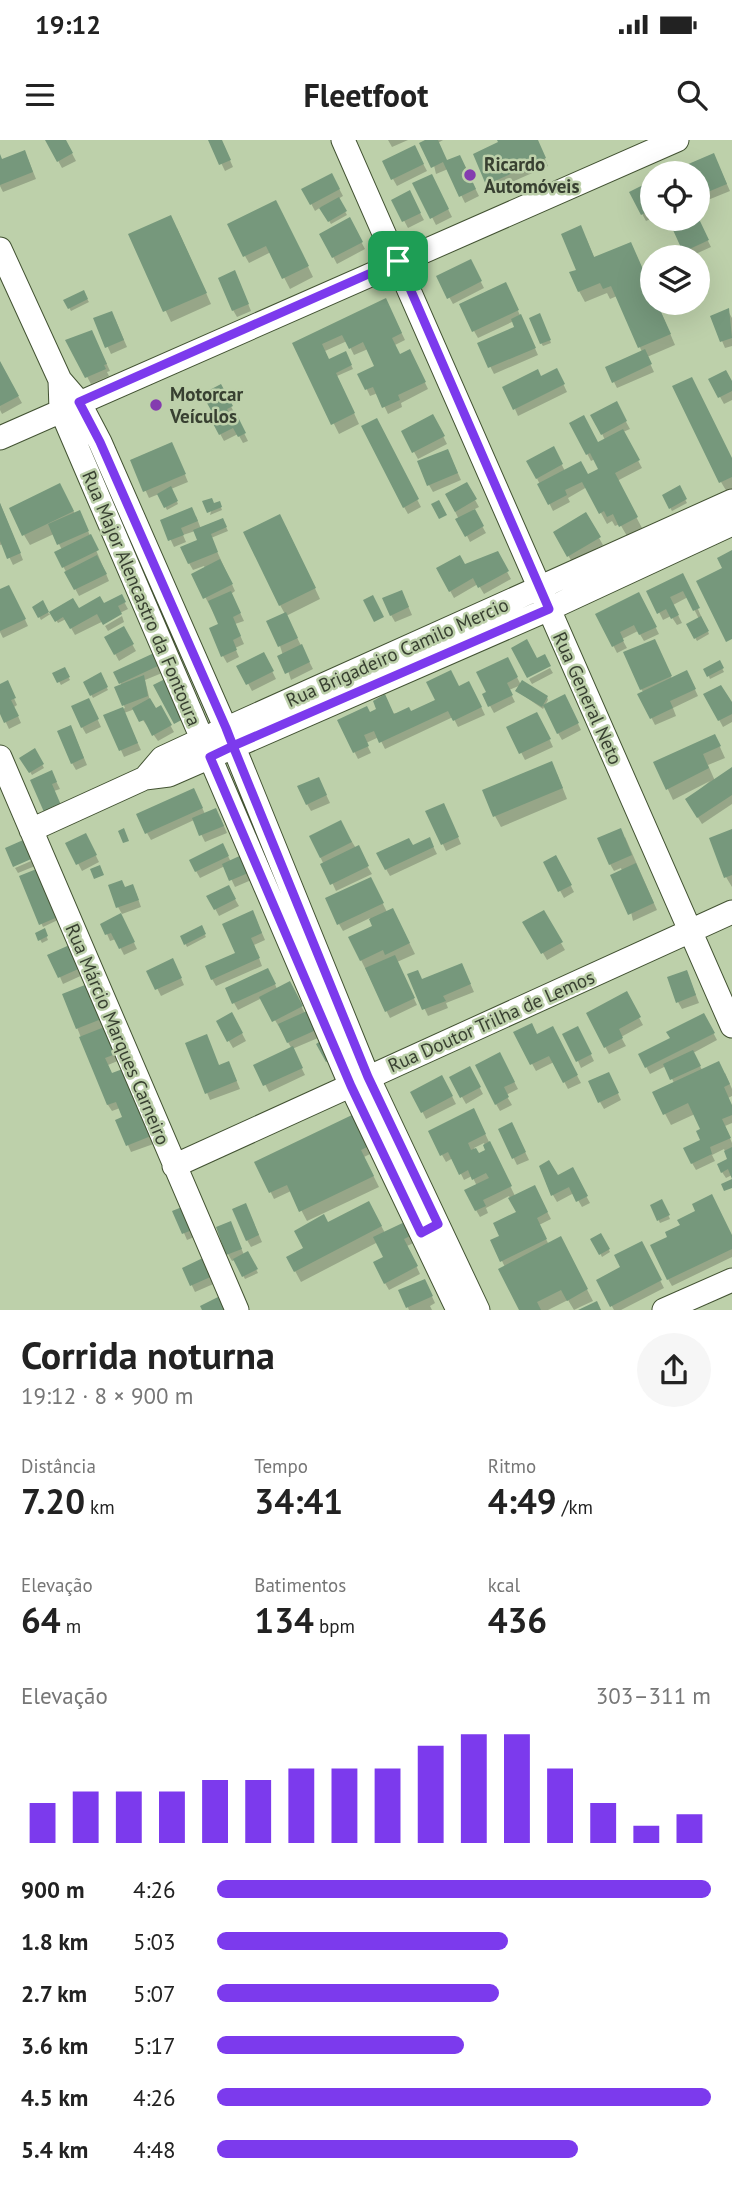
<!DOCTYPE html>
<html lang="pt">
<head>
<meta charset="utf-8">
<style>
	:root { --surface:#fff; --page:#f6f6f6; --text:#222; --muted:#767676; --accent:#7c3aed }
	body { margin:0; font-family:"PT Sans",sans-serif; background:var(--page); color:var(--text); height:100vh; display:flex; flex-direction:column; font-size:26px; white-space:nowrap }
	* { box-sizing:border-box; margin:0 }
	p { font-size:23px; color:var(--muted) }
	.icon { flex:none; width:38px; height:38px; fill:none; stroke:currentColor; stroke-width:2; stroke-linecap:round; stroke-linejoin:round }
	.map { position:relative; height:1170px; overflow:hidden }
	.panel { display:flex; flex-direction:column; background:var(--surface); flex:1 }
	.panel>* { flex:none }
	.tools { position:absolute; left:640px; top:21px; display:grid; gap:14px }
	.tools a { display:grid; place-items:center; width:70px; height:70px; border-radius:50%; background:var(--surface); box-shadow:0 7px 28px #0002; font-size:35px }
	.pin { position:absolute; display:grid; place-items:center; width:60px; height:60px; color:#fff; margin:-30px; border-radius:14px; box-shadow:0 4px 10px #0006 }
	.round { display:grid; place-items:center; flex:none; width:74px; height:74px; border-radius:37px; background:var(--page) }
	.head { display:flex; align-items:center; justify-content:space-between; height:119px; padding:0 21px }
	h1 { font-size:38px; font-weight:800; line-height:52px }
	.stats { display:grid; grid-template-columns:repeat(3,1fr); gap:10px; height:119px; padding:7px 21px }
	.stats div { display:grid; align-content:center }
	.stats b { font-size:35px; font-weight:800 }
	.stats small { font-size:19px; font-weight:400 }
	.stats p { font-size:19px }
	.chart { height:196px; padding:14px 21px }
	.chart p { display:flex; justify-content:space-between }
	.chart svg { width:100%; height:126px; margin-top:7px; stroke:var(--accent); stroke-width:6 }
	ul { padding:0 21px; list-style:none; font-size:23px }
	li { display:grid; grid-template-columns:112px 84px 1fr; align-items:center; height:52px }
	li i { height:18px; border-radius:9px; background:var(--accent) }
	.status { display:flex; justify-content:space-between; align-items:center; height:49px; padding:0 35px; background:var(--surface); direction:ltr }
	.status svg { height:19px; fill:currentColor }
	header { display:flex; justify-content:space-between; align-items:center; height:91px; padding:0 21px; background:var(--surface); font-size:32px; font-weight:800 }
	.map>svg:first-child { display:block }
	.shadow { fill:#0003; fill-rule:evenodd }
	.building { fill:#76987c }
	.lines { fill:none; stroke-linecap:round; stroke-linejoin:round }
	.minor-casing { stroke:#425232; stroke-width:25 }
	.minor { stroke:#fff; stroke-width:23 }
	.route-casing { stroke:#fff; stroke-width:14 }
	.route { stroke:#7c3aed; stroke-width:9 }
	.poi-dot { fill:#843caf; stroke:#bdd0aa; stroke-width:2.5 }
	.labels { text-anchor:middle; stroke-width:5; stroke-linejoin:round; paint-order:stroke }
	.poi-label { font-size:19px; font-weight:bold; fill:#384031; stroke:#bdd0aa; text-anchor:start }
	.street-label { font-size:19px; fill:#384031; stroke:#bdd0aa }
</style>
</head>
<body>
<div class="status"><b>19:12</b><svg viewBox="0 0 49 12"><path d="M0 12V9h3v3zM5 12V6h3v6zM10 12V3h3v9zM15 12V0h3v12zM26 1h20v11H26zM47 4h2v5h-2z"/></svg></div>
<header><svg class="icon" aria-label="menu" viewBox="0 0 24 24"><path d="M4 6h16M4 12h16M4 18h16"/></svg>Fleetfoot<svg class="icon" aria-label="search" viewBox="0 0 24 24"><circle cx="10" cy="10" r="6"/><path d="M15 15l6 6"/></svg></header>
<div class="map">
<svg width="732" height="1170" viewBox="0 0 732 1170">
	<rect width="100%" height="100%" fill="#bdd0aa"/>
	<path class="shadow" d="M47 0H65L76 21 62 28Z
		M210 0H221L233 27 225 31Z
		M388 0H408L392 7Z
		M428 0H443L438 3 447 22 463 24 479 56 465 63 448 29 436 34Z
		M499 0H537L548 26 492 51 488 44Z
		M418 14 427 31 397 46 393 39Z
		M0 16 2 21 28 19 36 39 3 52 0 46Z
		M717 22 730 51 698 64V33H683L681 29Z
		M332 35 343 56 338 59 347 75 331 84 321 67 315 71 304 50Z
		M435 43 452 77 436 85 415 44Z
		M409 53 424 80 408 88 393 60Z
		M631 53H653V78L646 81Z
		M282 73 313 137 290 149 271 112 249 123 245 116Z
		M349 79 365 109 337 124 321 94Z
		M670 79H678L681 86 697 79 711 107 689 117Z
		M177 88 211 164 171 182 130 95Z
		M586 98 595 119 631 104 653 152V163H657L675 205 647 217 654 232 617 248 614 242 642 212 617 156 610 159 607 153 585 162 579 151 578 130Z
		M470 121 484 148 453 164 438 137Z
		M238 139 251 171 237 177 233 170Z
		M509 151 538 215 494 234 479 204 517 187 514 181 478 198 474 191Z
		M83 152 89 162 71 171 65 160Z
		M389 167 405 200 395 205 400 216 413 218 428 249 401 263 402 267 388 274 378 253 370 256 360 235 377 227 368 209 354 215 347 201 325 211 329 221 345 213 353 229 337 236 359 284 339 294 294 204Z
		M728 171 732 178V206L725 208 712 177Z
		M541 178 551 203 543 206 541 203Z
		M95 179H115L127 207 111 214Z
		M95 199 110 231 107 232 109 236 91 244 68 201Z
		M1 226 22 263 2 274 0 270Z
		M560 237 567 252 518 276 515 269 541 238Z
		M710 239 732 244V260L724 264Z
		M220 246 235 274 230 276 233 282 237 279 248 301 243 303 238 294 224 301 211 277 215 275Z
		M616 264 630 289 623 292 642 328 617 341 642 388 627 396 620 384 615 386 612 381 607 384 587 347 568 358 570 362 553 371 529 322 553 308 565 331 588 336 601 329 595 319 591 321 571 283 598 304 605 300 593 275Z
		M433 276 447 304 418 319 403 292Z
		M376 280 421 367 408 374 404 367Z
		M175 311 188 342 171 349 178 364 167 370 159 354 149 358 132 321Z
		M448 311 461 340 433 352 429 345Z
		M732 320V350L727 352 721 342Z
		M466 344 479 367 473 370 486 393 470 402 447 355Z
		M679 348 687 363 672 371 664 356Z
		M65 355 75 374 83 379 109 441 79 456 56 413 62 410 54 394 30 405 24 395Z
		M0 363 23 420 13 425 3 404 0 405Z
		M219 363 222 370 210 375 213 365Z
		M586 375 603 405 572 422 555 392Z
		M196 376 201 389 224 383 228 391 211 398 235 451 231 454 244 481 235 484 244 504 235 508 239 517 227 523 223 516 220 485 193 434 205 428 204 426 193 430 189 423 199 401 195 391 183 395 186 402 174 407 162 381Z
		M286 387 320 459 286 476 313 529 291 540 280 506 285 474 280 465Z
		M497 413 511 439 484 454 478 444 454 458 438 429 465 426Z
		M686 442 709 494 697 501 688 485 699 479 688 457 673 465 682 483 677 485 671 476 663 480 649 452Z
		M0 451 13 454 28 486 3 498 0 492Z
		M121 456 128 469 75 495 66 479 58 483 52 473 41 480 34 467 42 463 49 474 72 461 78 470 103 466Z
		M405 459 412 475 395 482 391 475Z
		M642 461 659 494 644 501 638 491 622 499 627 508 617 513 598 475Z
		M122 476 124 482 108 491 105 486Z
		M123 488 136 511 119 521 106 497Z
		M658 508 672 539H690L698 556 673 568 676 576 655 585 640 555 644 553 641 549Z
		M153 515 162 533 145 540 150 561 155 570 160 567 174 592 158 601 135 569 124 573 141 610 124 617 106 576 125 568 116 548 122 546 115 532Z
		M267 521 276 539 252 551 239 526Z
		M719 522 724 532 710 539 706 529Z
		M511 526 521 545 509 550 515 562 494 573 484 555Z
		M550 528 553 533 532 544 529 539Z
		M64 529 70 540 61 545 55 534Z
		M100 535 108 550 93 558 85 543Z
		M0 546 9 547 17 565 14 567 21 583 9 589 0 570Z
		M459 548 473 550 485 575 458 587 453 577 385 609 379 597 366 603 371 613 358 619 339 581 370 574 411 573Z
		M517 551 547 557 548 560 543 569Z
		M706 555 732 564V582L723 587Z
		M568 563 581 590 562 600 558 593Z
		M92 567 101 587 86 594 82 587Z
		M541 581 553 607 525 620 508 587Z
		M74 594 87 625 76 630 72 623Z
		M715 596 725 618 708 625 715 641 732 629V664L702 684 687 660 710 641 673 660 655 622Z
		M35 611 44 628 32 635 22 618Z
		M557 634 567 659 501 687 495 676Z
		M55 639 60 649 54 651 32 641Z
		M322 646 330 663 311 671 307 664Z
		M197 657 205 674 220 677 227 693 205 702 194 680 151 700 147 693Z
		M428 672H447L461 704 446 711Z
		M344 689 372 734 336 751 311 697Z
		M732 691V747L726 737Z
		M625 697 657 770 633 781 622 731 621 728 614 731 610 724Z
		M89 702 99 722 82 731 68 704Z
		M433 706 437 714 390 736 386 729 412 707Z
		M226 712 231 722 256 738 235 747 225 726 200 738 196 731Z
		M556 717 574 752 564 758 545 723Z
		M38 718 40 724 18 733 15 728Z
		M21 737 60 779 43 787Z
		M374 746 387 772 398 780 415 814 397 822 417 865 390 878 361 820 374 787 370 778 343 791 339 784Z
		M228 747 239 766 219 776 209 757Z
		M125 749 136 753 141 767 122 774 118 767Z
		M543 772 565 810 547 820 525 782Z
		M256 779 265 800 254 805 262 826 216 846 212 839 237 814Z
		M124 782 137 809 124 815 116 799 110 801 107 794Z
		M201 788 206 797 187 807 182 797Z
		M44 790 48 800 42 803 37 794Z
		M74 805 87 833 63 844 60 837Z
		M176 827 184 845 161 856 149 832Z
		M465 832 474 852 446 863 448 868 428 876 409 835 422 841Z
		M687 832 699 863 682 869 678 862Z
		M272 837 277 849 289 843 318 898 292 909 305 935 269 952 256 926 292 909 262 858 238 870 234 863Z
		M89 845 120 920 108 925 112 935 141 960 135 962 141 977 159 1002 131 1012 117 980 124 978 120 968 112 971 108 965 64 855Z
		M626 854 643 885 621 897 626 906 609 914 588 874Z
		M232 874 246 901 233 908 218 882Z
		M704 875 717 900 693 913 702 930 725 933 732 949V956L728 958 732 967V983L725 986 732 1003V1035L726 1038 722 1032 729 1020 724 1009 712 1015 715 1021 696 1030 692 1023 703 1001V990L695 974 671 985 654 953 674 943 666 926 650 934 640 915 672 899Z
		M552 889 581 943 568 949 554 922 536 931 515 893 537 896Z
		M581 895 594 921 581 928 578 921Z
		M187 904 220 927 232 930 240 949 210 960Z
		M500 914 518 949 506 955 512 965 500 971 496 964Z
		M470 929 483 954 466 964 451 938Z
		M442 937 456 964 426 979 413 953Z
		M612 941 621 960 604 969 600 962Z
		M477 977 515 1056 538 1054 551 1079 539 1085 549 1105 566 1109 593 1161 580 1167 582 1170 580 1167 574 1170 568 1160 548 1170H521L500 1130 505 1127 502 1121 501 1097 518 1073 509 1056 486 1068 488 1073 480 1077 476 1070 477 1046 472 1036 464 1040 453 1018 446 1022 442 1015ZM484 1003 487 1011 478 1015 474 1008Z
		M355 984 370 1014 364 1017 379 1047 307 1081 291 1051 274 1059 256 1022Z
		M500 990 515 991 529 1020 517 1025Z
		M572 1030 590 1063 582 1067 574 1053 557 1062 546 1043Z
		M662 1061 670 1079 660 1083 652 1066Z
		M369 1063 385 1093 410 1081 420 1100 407 1106 420 1134 389 1150 385 1143 386 1118 378 1102 301 1142 288 1118 306 1109 328 1084Z
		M175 1072 199 1095 187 1100Z
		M249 1072 262 1102 251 1107 247 1100Z
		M682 1086 732 1098V1117L672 1146 668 1139 669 1098Z
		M218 1088 234 1090 244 1115 248 1113 258 1133 245 1139 235 1120 232 1121 228 1114Z
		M601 1095 610 1112 602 1117 593 1099Z
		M641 1103 664 1148 621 1170H614L598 1141 622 1128Z
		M206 1118 218 1142 195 1152 184 1129Z
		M428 1148 435 1163 430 1166 432 1170H409L401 1151Z"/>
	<path class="building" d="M45 0H66L73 13 57 22Z
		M208 0H222L231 20 219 25Z
		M425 0H438L447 20 460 15 476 49 459 57 443 22 431 28 419 3Z
		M497 0H538L546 18 486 45 473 14 498 2Z
		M415 5 424 24 391 40 382 21Z
		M25 10 33 32 0 45V14L2 19Z
		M714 13 727 44 698 56V33H681L679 28Z
		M332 33 340 49 310 65 301 49Z
		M432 34 449 69 430 79 412 43Z
		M649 42 653 50V69L641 75 629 52Z
		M410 50 421 73 402 82 391 60Z
		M339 57 347 71 328 82 319 68Z
		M276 60 309 126 282 139 266 106 243 117 227 84Z
		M171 75 207 153 163 172 128 94Z
		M350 77 363 102 332 118 319 94Z
		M668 79H680L682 84 699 79 709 100 683 112Z
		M581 85 594 117 631 102 653 152V163H657L671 194 638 208 611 146 603 149 600 143 578 152 569 132 576 130 561 94Z
		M471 119 482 141 447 159 436 136Z
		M235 130 249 164 232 171 218 138Z
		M506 142 519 170 472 192 459 164Z
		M84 150 88 159 68 169 63 160Z
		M386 158 402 193 392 198 400 214 410 209 426 242 398 255 400 260 382 268 373 247 365 250 357 234 374 226 363 202 349 209 342 195 322 204 329 219 346 211 352 225 336 233 355 273 331 285 292 203Z
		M729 168 732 198 720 202 710 176Z
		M112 171 124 200 105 208 93 178Z
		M540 173 551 200 540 204 529 178Z
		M521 174 536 208 488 228 477 203 514 187 511 179Z
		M92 190 107 224 104 225 106 229 85 238 65 200Z
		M645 209 652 224 612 243 605 227Z
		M0 221 19 256 0 266Z
		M557 228 565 244 513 270 502 247 538 229 541 236Z
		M726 230 732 241V251L718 258 708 239Z
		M692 237 732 318V337L719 343 672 246Z
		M221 244 233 266 227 269 233 280 238 277 246 293 238 297 233 288 219 295 209 276 213 274 202 254Z
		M617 261 627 281 601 295 590 275Z
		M433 274 445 296 412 313 401 291Z
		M584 275 598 302 623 289 640 320 615 333 638 377 619 387 613 374 607 377 604 371 599 374 582 342 565 350 567 355 548 365 537 344 581 321 588 334 598 329 590 313 586 315 569 283Z
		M377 278 419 359 403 368 361 286Z
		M172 302 186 334 143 352 130 320Z
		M554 306 563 324 536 339 526 321Z
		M448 309 458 333 427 346 417 321Z
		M467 342 477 359 455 372 445 354Z
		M60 343 74 371 22 396 9 368Z
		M680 345 687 359 669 369 662 355Z
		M171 346 178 361 164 368 157 354Z
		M212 358 214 363 220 361 222 367 207 373 202 361Z
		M439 360 447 375 439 379 431 364Z
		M0 363 21 413 7 419 0 401Z
		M192 367 198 381 181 388 184 395 168 401 160 380Z
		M475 369 484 386 465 397 455 379Z
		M80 370 89 391 57 405 48 384Z
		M586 372 601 397 567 417 553 392Z
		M280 374 316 448 279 466 243 392Z
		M223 378 227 387 211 394 218 412 188 424 180 407 197 400 193 390Z
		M91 394 99 410 62 428 54 412Z
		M732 410V499L726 502 696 441 722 428 717 418Z
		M498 411 509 431 478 448 473 438 449 452 436 428 460 415 465 424Z
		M97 415 107 434 74 450 64 432Z
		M220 419 233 444 203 459 191 434Z
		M683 433 700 468 693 471 683 451 670 457 679 475 671 479 666 469 657 474 646 451Z
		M9 445 26 479 0 491V449Z
		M402 450 409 467 390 476 382 458Z
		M231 451 241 473 233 477 241 496 233 500 237 510 221 517 209 488 218 484 208 461Z
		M639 452 657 487 639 495 634 485 620 492 624 501 612 507 595 474Z
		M122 454 126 462 118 466 122 474 103 485 97 474 70 489 63 477 55 482 49 472 73 458 79 468 100 456 104 463Z
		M373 455 384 477 374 482 363 460Z
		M43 460 49 472 38 478 32 467Z
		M286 472 298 498 278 507 266 481Z
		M701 476 709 491 694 499 686 484Z
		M124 486 134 504 114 515 104 497Z
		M527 499 537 518 545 514 551 526 527 538 511 508Z
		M655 499 672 536 640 550 623 512Z
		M302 504 310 522 285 534 277 516Z
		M264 512 274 531 246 545 236 526Z
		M154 513 160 525 119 544 113 532Z
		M508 517 518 537 507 543 513 555 488 567 482 554 486 552 476 532Z
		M720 520 724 528 707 537 703 529Z
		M65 527 70 537 57 543 52 533Z
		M451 530 459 546 469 541 482 567 453 581 448 571 379 603 374 591 364 595 369 606 353 613 337 580 367 566 370 572 376 569 373 561 385 554 394 574 409 567 411 571 435 560 426 542Z
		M687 530 696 549 670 561 673 568 650 579 637 554Z
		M101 532 108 547 90 556 83 542Z
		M144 535 148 556 122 566 114 547Z
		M167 538 187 577 174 584 153 545Z
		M8 540 16 558 11 560 19 576 4 583 0 574V544Z
		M522 540 548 556 542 567 515 551Z
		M721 545 732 562V574L718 581 703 554Z
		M565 554 579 583 557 594 543 565Z
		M89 558 99 579 81 588 71 566Z
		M150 558 156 568 161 565 172 585 152 596 144 580 139 582 132 568Z
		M123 567 138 603 119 611 103 575Z
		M537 572 551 599 519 614 506 587Z
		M71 585 84 618 71 624 57 591Z
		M715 594 721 606 703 614 709 628 666 650 653 622Z
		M35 608 44 624 29 633 19 618Z
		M552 621 563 648 493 677 482 650Z
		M732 627V655L697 678 685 659Z
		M52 630 57 642 52 644 61 665 44 672 30 640Z
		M319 637 327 655 306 665 297 646Z
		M194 648 203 668 145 694 136 674Z
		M444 663 459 697 441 705 425 671Z
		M216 668 224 686 199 696 192 678Z
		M341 680 352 702 320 718 309 696Z
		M124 688 129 701 123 703 118 691Z
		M621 688 632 715 609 725 597 698Z
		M732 689V735L724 738 709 698Z
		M86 693 97 715 76 725 65 703Z
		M30 697 38 716 13 727 5 708Z
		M430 697 434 707 385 730 376 713 409 698 413 705Z
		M223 703 229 716 195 732 189 720Z
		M359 705 369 726 330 745 320 724Z
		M246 713 253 731 229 741 222 724Z
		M556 715 572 745 558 752 543 722Z
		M636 723 654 763 628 775 610 735Z
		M100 725 104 735 94 739 90 729Z
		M39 728 60 776 39 785 19 736Z
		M371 737 384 763 337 785 325 758Z
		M122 740 125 747 133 744 139 760 116 768 108 745Z
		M229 745 236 759 214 770 206 756Z
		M393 768 410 803 385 815 383 810 360 821 348 797 372 786 369 779Z
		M253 770 262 793 251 798 260 818 211 840 205 826 235 813 222 784Z
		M544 770 563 802 541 814 522 782Z
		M121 773 135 802 119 809 111 793 105 795 100 784Z
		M202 785 206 794 184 805 180 796Z
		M45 788 48 796 38 801 35 793Z
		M74 803 85 826 58 838 47 815Z
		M395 815 415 858 385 872 365 828Z
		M173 818 182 838 155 850 146 831Z
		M462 823 471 844 443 856 446 861 422 870 407 834 418 830 422 839Z
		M268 828 276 844 232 864 225 848Z
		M687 830 696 855 676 863 667 837Z
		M290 841 303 866 272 882 259 857Z
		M90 843 104 878 76 889 62 854Z
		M627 851 641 877 619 889 623 898 604 908 586 873Z
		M307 871 316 890 287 903 278 884Z
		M232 872 243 893 227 902 216 881Z
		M704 873 715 893 645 928 638 914 670 898 666 892Z
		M532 883 537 894 553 886 578 935 563 943 549 916 530 925 513 892Z
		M107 886 118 913 105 918 112 933 128 927 138 953 132 955 141 976 148 973 156 994 126 1006 115 980 122 977 116 962 107 965 79 897Z
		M578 886 592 914 576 922 562 894Z
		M207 894 219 925 229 921 237 941 205 954 185 903Z
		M324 899 335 917 326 922 316 904Z
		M293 906 303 928 263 946 253 925Z
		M693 910 701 926 670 940 663 924Z
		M500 912 515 942 504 947 509 957 495 965 475 925Z
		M719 921 730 944 724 947 732 965V975L722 979 731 998 710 1007 712 1014 691 1024 683 1008 700 1000 696 991 700 989 688 963 663 975 652 952Z
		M470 926 481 947 460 958 449 937Z
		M609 932 619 953 598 963 588 941Z
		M442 935 453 956 421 973 410 952Z
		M474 968 486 994 468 1003 471 1010 476 1008 479 1013 485 1010 483 1005 490 1001 512 1046 483 1060 486 1066 475 1071 464 1050 489 1038 486 1033 472 1040 468 1030 459 1035 448 1012 440 1016 428 991Z
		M352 975 367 1007 361 1010 374 1036 299 1072 287 1045 269 1053 254 1022Z
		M512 982 526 1012 512 1019 498 989Z
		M732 1007V1039L728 1029 721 1033 717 1024 727 1019 724 1011Z
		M549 1020 558 1035 573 1027 588 1056 576 1062 569 1047 551 1056 539 1026Z
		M732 1039V1048L724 1051 721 1044Z
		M535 1045 548 1072 537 1078 547 1099 500 1122 490 1100 499 1096 493 1083 516 1072 508 1058Z
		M712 1054 732 1095V1109L667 1140 650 1105 667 1097 665 1092 680 1085 677 1080 695 1071 692 1064Z
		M662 1059 670 1075 657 1081 650 1065Z
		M369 1061 382 1086 294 1132 286 1117 303 1108 294 1091 324 1074 328 1082Z
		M246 1063 259 1095 246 1101 232 1069Z
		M187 1065 197 1088 182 1094 172 1071Z
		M411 1079 418 1092 404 1099 418 1126 384 1144 373 1122 383 1117 373 1097Z
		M231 1081 242 1109 226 1115 216 1087Z
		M601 1093 610 1109 599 1115 590 1099Z
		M561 1096 588 1149 567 1161 561 1150 537 1162 541 1170H519L498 1129Z
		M642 1101 662 1140 610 1167 596 1140 620 1127 614 1115Z
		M248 1111 258 1129 242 1137 233 1119Z
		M207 1116 215 1135 190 1146 182 1128Z
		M425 1139 433 1156 406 1168 398 1150Z
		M224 1154 228 1170H202L200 1166Z
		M597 1161 601 1170H578Z"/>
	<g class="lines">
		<g class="minor-casing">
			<path id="minor" d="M343 0 732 886
				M0 109 60 240 79 262 100 302 233 605 368 937 478 1170
				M60 240 61 270 82 319 351 946 458 1170
				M0 298 677 0
				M0 617 237 1170
				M145 638 162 618 203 599 732 361
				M31 690 145 638 169 635 549 469 732 384
				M174 1026 732 772
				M664 1170 732 1140"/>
		</g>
		<use href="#minor" class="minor"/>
	</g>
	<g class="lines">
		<g class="route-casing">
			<path id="route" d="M398 121 79 262 100 302 226 588 233 606 368 937 438 1084 421 1093 351 946 210 617 233 606 549 469 398 121"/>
		</g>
		<use href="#route" class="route"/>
	</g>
	<g class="poi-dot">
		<circle cx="470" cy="35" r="7"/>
		<circle cx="156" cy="265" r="7"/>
	</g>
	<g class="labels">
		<g class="poi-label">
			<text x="484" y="31">Ricardo<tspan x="484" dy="22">Automóveis</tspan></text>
			<text x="170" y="261">Motorcar<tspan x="170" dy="22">Veículos</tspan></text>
		</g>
		<g class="street-label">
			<text transform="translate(142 458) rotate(67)" y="7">Rua Major Alencastro da Fontoura</text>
			<text transform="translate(397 512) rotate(-24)" y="7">Rua Brigadeiro Camilo Mercio</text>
			<text transform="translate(588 558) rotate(66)" y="7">Rua General Neto</text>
			<text transform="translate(491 881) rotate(-24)" y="7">Rua Doutor Trilha de Lemos</text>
			<text transform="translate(118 894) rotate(67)" y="7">Rua Márcio Marques Carneiro</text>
		</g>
	</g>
</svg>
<div class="tools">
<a><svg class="icon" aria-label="locate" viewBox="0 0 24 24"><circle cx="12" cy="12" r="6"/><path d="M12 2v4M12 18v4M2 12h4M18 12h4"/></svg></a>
<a><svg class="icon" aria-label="layers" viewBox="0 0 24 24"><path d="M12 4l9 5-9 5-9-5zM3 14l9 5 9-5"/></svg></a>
</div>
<div class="pin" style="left:398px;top:121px;background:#1e9e55"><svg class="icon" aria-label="arrive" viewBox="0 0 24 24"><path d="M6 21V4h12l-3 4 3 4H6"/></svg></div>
</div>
<section class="panel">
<div class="head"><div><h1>Corrida noturna</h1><p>19:12 · 8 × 900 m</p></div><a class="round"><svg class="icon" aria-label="share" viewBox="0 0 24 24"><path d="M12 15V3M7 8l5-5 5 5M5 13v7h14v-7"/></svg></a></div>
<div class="stats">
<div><p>Distância</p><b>7.20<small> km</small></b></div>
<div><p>Tempo</p><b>34:41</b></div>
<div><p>Ritmo</p><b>4:49<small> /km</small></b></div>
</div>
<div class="stats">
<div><p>Elevação</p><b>64<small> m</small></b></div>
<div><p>Batimentos</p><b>134<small> bpm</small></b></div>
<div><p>kcal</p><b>436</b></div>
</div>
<div class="chart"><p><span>Elevação</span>303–311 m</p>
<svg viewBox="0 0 160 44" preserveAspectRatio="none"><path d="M5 44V30M15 44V26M25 44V26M35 44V26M45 44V22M55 44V22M65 44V18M75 44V18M85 44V18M95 44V10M105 44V6M115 44V6M125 44V18M135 44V30M145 44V38M155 44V34"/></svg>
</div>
<ul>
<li><b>900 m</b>4:26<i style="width:100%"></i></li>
<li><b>1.8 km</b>5:03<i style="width:59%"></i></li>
<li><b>2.7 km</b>5:07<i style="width:57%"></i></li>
<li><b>3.6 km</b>5:17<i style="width:50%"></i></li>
<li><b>4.5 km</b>4:26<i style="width:100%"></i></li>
<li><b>5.4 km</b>4:48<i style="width:73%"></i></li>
</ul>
</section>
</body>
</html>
